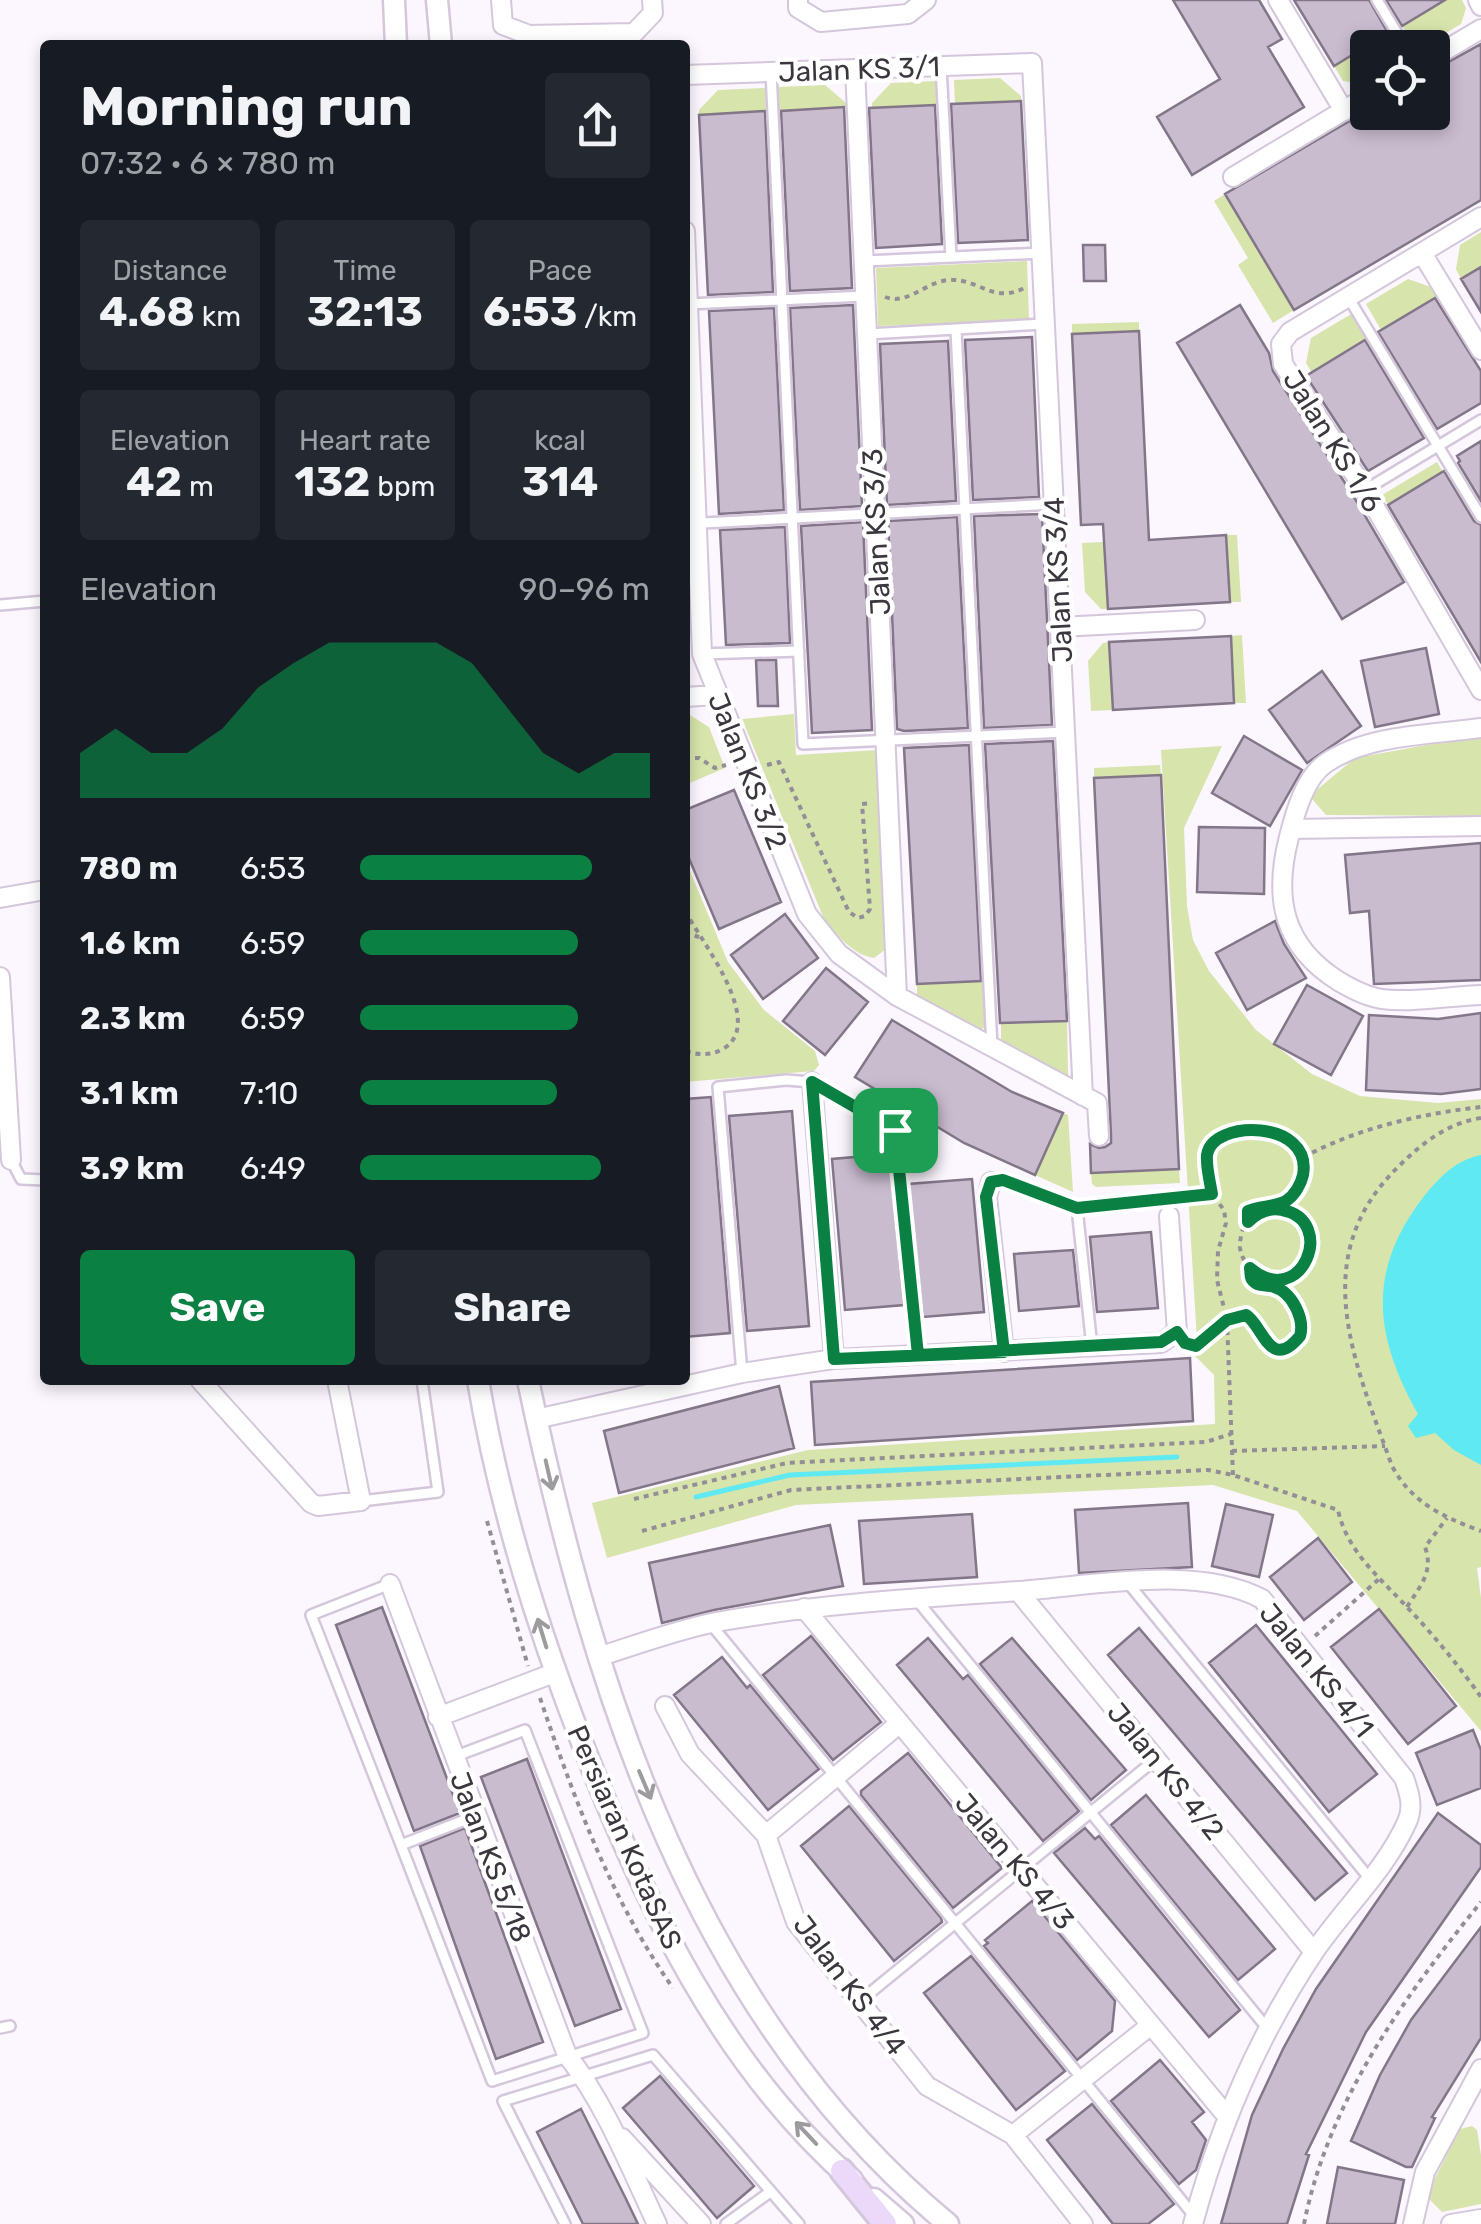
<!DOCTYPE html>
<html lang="en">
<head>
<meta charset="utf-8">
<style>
	:root { --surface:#171b24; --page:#242831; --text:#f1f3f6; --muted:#9ea1a6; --accent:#0b8043 }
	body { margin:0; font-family:Rubik,sans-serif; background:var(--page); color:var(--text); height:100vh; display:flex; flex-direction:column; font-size:38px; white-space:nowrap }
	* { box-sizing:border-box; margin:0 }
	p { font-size:32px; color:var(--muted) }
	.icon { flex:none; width:55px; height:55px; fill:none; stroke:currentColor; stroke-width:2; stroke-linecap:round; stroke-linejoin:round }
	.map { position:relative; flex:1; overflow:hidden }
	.drawer { position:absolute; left:40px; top:40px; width:650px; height:1345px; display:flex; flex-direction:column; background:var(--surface); border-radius:10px; box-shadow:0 5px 15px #0003 }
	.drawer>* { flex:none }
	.controls { position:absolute; left:1350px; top:30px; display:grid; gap:20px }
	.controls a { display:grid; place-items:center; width:100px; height:100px; border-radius:10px; background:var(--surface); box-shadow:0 5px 15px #0003; font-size:50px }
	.pin { position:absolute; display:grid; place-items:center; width:85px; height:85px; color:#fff; margin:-42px; border-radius:20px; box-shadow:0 5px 15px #0006 }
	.round { display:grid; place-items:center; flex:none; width:105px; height:105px; border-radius:10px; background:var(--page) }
	.head { display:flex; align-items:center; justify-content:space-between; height:170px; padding:0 40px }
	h1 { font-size:55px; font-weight:700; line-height:75px }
	.figures { display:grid; grid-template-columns:repeat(3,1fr); gap:15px; height:170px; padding:10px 40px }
	.figures div { display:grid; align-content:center; border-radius:10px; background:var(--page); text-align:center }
	.figures b { font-size:42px; font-weight:700 }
	.figures small { font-size:28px; font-weight:400 }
	.figures p { font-size:28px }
	.chart { height:280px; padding:20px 40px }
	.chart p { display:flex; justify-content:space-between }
	.chart svg { width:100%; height:180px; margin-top:10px; fill:var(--accent); opacity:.7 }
	.primary-button { display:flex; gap:20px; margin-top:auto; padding:20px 40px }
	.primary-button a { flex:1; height:115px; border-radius:10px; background:var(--accent); color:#fff; font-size:40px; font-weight:700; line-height:115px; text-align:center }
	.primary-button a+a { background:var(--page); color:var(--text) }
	ul { padding:0 40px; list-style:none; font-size:32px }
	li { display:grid; grid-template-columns:160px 120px 1fr; align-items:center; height:75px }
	li i { height:25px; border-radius:12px; background:var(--accent) }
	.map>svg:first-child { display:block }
	.green { fill:#d7e4ac }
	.water { fill:#5fe9f3 }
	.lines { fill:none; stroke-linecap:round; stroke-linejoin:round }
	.stream { stroke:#5fe9f3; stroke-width:5 }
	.building { fill:#c9bccf; stroke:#827688; stroke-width:2.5 }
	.service-casing { stroke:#d4c7db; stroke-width:14 }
	.minor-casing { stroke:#d4c7db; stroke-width:22 }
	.tertiary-casing { stroke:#d4c7db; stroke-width:25 }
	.secondary-casing { stroke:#d4c7db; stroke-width:28 }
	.path { stroke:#948f97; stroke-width:4; stroke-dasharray:5 5; stroke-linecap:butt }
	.service { stroke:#fff; stroke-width:9 }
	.minor { stroke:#fff; stroke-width:18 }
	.tertiary { stroke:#fff; stroke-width:20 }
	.secondary { stroke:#ecd9f9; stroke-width:22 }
	.oneway { stroke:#9e9b9f }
	.route-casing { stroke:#fff; stroke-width:20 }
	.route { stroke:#0b8043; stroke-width:12 }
	.labels { text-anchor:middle; stroke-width:9; stroke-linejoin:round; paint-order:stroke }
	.street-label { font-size:28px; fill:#3c373f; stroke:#fff }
</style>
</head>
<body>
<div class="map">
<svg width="1481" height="2224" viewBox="0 0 1481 2224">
	<rect width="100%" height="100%" fill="#fcf6ff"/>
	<path class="green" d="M1445 0H1462L1466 8 1461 24 1422 47H1415L1402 26Z
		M1388 33 1397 47 1368 48 1367 79 1360 84 1343 81 1334 66Z
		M1000 78 1021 96V101L955 104 954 80Z
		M937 81 939 105 872 108V103L891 83Z
		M825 85 846 103V107L779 111 778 87Z
		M765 88 766 111 699 115V110L718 90Z
		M1225 194 1294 310 1273 323 1238 265 1248 258 1214 201Z
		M1481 232V267L1461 279 1456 269 1460 245Z
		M1027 261 1029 320 878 326 876 268Z
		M1408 279 1431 287 1437 297 1381 330 1366 304Z
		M1353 313 1368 338 1312 373 1306 363 1311 338Z
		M1139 322V331L1072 334V324Z
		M1437 462 1443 472 1388 505 1382 495Z
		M1226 535H1237L1241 602H1230Z
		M1104 542 1108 609H1101L1085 592 1082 543Z
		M1242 635 1246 703H1234L1231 636Z
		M1109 642 1113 710 1091 711 1088 661 1103 643Z
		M685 712 709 727 725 768 685 785Z
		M794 714 796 755 879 750 886 949 874 958C853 955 837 935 824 919L742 719Z
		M1481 735V816L1326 815 1312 799 1313 793 1355 758Z
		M1222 746 1184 828 1187 906 1193 940 1209 971 1256 1030 1312 1074 1360 1096 1438 1103 1481 1099V1567L1477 1568 1481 1598V1731L1297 1511 1213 1485 796 1505 607 1558 592 1503 808 1450 1215 1424 1214 1375 1194 1355 1197 1340 1161 750Z
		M1160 765 1161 775 1094 778V768Z
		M685 859 728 962 764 1010 815 1051 819 1065 814 1071 685 1082Z
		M983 981 985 1027 979 1031 917 995V984Z
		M1067 1021 1068 1075 1063 1079 1001 1044V1023Z
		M1063 1113 1068 1115 1073 1192 1035 1175Z
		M1179 1169 1180 1183 1096 1187 1092 1184 1091 1173Z
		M1472 2126 1477 2130 1481 2155V2204L1442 2212 1426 2196 1460 2129Z"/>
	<path class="water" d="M1481 1155V1465L1454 1450 1435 1433 1416 1438 1408 1426 1418 1414C1373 1334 1367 1269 1425 1195 1441 1176 1456 1160 1481 1155Z"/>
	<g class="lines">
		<path class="stream" d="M696 1497 790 1475 1177 1457"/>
	</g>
	<path class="building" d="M1173 0H1259L1282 39 1268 47 1304 107 1192 175 1157 117 1220 79Z
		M1294 0H1369L1388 33 1334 66Z
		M1386 0H1445L1402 26Z
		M1481 44V200L1294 310 1225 194 1365 112H1432V71Z
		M1021 101 1028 240 958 243 951 104Z
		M935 105 942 244 876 248 869 108Z
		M844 107 852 288 790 291 781 111Z
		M765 111 773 292 708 295 699 115Z
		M1083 245H1105L1106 281H1084Z
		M1481 267V312L1461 279Z
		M1435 298 1481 371V403L1437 429 1378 332Z
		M853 305 862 506 800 510 790 308Z
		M1240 305 1269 353 1273 371 1354 497 1404 582 1342 619 1177 343Z
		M774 308 784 510 719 514 709 311Z
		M1139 331 1149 540 1226 535 1230 602 1108 609 1103 524 1081 525 1072 334Z
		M1032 337 1039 497 973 500 965 340Z
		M1365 340 1424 438 1368 471 1306 376Z
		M948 341 956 501 887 505 880 344Z
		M1481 441V501L1458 463 1460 461 1457 456Z
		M1444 471 1474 521 1481 525V662L1388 505Z
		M1042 514 1052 725 984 728 974 516Z
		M957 517 968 728 904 731 897 729 888 521Z
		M863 522 872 730 812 733 801 526Z
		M785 527 790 643 726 645 720 530Z
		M1231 636 1234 703 1113 710 1109 642Z
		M1426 648 1439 714 1375 727 1361 661Z
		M756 660H776L778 706H758Z
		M1322 671 1361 726 1307 763 1269 710Z
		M1244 736 1302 770 1270 826 1212 793Z
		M1053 741 1067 1021 1000 1023 985 744Z
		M969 745 981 981 917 984 904 748Z
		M1161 775 1179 1169 1091 1173 1090 1144 1099 1148 1105 1147 1111 1143V1135L1094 778Z
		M734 790 781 902 719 929 685 849V810Z
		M1199 827 1265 828 1264 894 1197 892Z
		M1481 843V980L1374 984 1369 911 1350 913 1345 855Z
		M785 914 818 958 763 999 731 955Z
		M1275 921 1284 944 1306 978 1247 1010 1216 953Z
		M826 968 868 1002 825 1055 783 1021Z
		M1307 985 1363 1016 1331 1075 1274 1044Z
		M1481 1013V1089L1441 1094 1366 1090 1369 1015 1438 1019Z
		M892 1020 1012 1092 1063 1113 1035 1175 964 1143 855 1077Z
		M711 1097 730 1333 685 1337V1099Z
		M792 1111 809 1326 747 1331 729 1116Z
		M889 1154 904 1305 845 1310 832 1159Z
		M972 1179 984 1312 923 1317 908 1184Z
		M1151 1232 1158 1308 1097 1312 1090 1237Z
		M1073 1250 1079 1306 1019 1311 1014 1254Z
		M1190 1358 1193 1421 815 1445 811 1382Z
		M779 1386 794 1448 619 1493 604 1431Z
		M1188 1503 1192 1567 1079 1573 1075 1510Z
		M1226 1504 1273 1515 1259 1577 1212 1566Z
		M972 1514 977 1577 864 1584 859 1521Z
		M830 1525 843 1586 714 1610 662 1623 649 1563Z
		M1318 1538 1352 1582 1304 1620 1270 1577Z
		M382 1607 460 1813 414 1831 336 1625Z
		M1379 1609 1456 1706 1408 1744 1331 1647Z
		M1256 1625 1377 1774 1329 1812 1209 1663Z
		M1139 1628 1347 1873 1315 1900 1108 1655Z
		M811 1636 881 1722 833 1760 763 1675Z
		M928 1638 963 1679 968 1675 1079 1811 1043 1841 897 1665Z
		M1012 1638 1126 1770 1091 1800 980 1664Z
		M722 1657 747 1688 750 1685 819 1769 768 1810 674 1695Z
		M1473 1730 1481 1750V1788L1437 1805 1416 1753Z
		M908 1753 1002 1868 953 1908 861 1795V1791Z
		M527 1759 621 2009 575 2026 481 1777Z
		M1146 1795 1275 1949 1238 1980 1111 1825Z
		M849 1806 941 1918 942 1922 894 1961 801 1846Z
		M1438 1813 1481 1845V1867L1366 2032 1306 2154 1309 2155 1287 2224H1221L1252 2115 1283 2049 1316 1989Z
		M465 1828 543 2042 496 2059 420 1846Z
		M1085 1828 1095 1839 1099 1836 1240 2010 1209 2037 1054 1853Z
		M1032 1901 1115 2001 1112 2031 1077 2060 984 1946 988 1943 985 1940Z
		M1481 1927V2038L1432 2117 1435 2118 1412 2167H1406L1351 2141 1380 2075 1411 2020Z
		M971 1956 1065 2071 1016 2110 924 1993Z
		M1160 2060 1204 2112 1192 2122 1206 2140 1196 2170 1179 2184 1111 2101Z
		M660 2076 754 2186 717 2218 623 2108Z
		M1092 2104 1174 2204 1148 2224H1113L1047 2140Z
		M581 2109 625 2197 638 2224H583L537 2132Z
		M1338 2167 1404 2180 1395 2224H1327Z"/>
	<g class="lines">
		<g class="service-casing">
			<path id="service" d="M1377 0 1406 48
				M941 66 951 257
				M771 72 803 744 1066 732
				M865 261 1042 253
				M1348 297 1481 517
				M688 304 865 296
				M956 330 992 1047
				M867 334 1044 324
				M1365 490 1481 420
				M685 524 1054 504
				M0 605 45 601
				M702 654 799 651
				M11 1160 21 1179 45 1180
				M991 1182 1003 1180 1077 1208 1092 1347
				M742 1373 718 1087 786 1080 812 1082 895 1131 917 1355
				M361 1501 438 1492 422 1380
				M1128 1583 1370 1879
				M390 1584 311 1615 401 1845 475 1816
				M916 1599 1267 2028
				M710 1623 1195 2217
				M401 1845 492 2081 643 2033 525 1730 456 1756
				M860 2001 1156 1759
				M0 2028 10 2026
				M565 2224 503 2101 653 2055 799 2224
				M726 2224 770 2192"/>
		</g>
		<g class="minor-casing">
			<path id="minor" d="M501 0 503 25 529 35 634 33 653 13 652 0
				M798 0V8L821 22 908 14 926 0
				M1278 0 1344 111
				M1478 0 1481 6
				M1432 58 1481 29
				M855 69 897 996
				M685 75 1032 63 1083 1096
				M1233 177 1368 96
				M1481 217 1290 332 1281 344 1283 364 1365 490 1481 690
				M685 231 702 654 807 914 839 954 897 996 1097 1103 1099 1136
				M1422 253 1481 350
				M1060 627 1195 620
				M685 697 716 695
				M1481 728C1431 735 1369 734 1326 763 1305 777 1295 813 1289 837 1273 899 1283 947 1340 982 1352 989 1367 997 1382 999 1411 1003 1451 996 1481 995
				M1291 829 1481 826
				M0 898 45 890
				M0 977 11 1160
				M812 1082 834 1359
				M991 1182 987 1197 1004 1352
				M200 1380 311 1503 318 1506 361 1501 337 1380
				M536 1419 742 1373 834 1359 1161 1343 1177 1332 1169 1216
				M390 1584 567 2055C606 2105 630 2167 657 2224
				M1018 1591 1314 1952
				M804 1608 1226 2115
				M598 1657C636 1645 676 1630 716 1622 817 1604 918 1598 1020 1591 1091 1586 1197 1564 1262 1599L1404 1778C1409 1792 1414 1807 1407 1822 1385 1871 1343 1909 1314 1952 1258 2036 1219 2127 1193 2224
				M665 1706 690 1754 766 1835 796 1922 927 2086 1013 2135 1083 2224
				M438 1717 554 1673
				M766 1835 900 1723
				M1013 2135 1151 2025
				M622 2138 701 2224
				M1413 2224 1425 2172 1481 2069
				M1451 2224 1481 2219"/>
		</g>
		<g class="tertiary-casing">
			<path id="tertiary" d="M394 0 396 45
				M437 0 441 45
				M478 1380C499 1505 537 1627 583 1745 645 1904 721 2065 852 2180
				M528 1380C593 1690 695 2015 948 2224
				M874 2199 903 2224"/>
		</g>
		<g class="secondary-casing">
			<path id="secondary" d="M842 2171 885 2224"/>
		</g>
		<path class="path" d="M885 297C909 306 926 280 951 280 980 279 994 305 1026 287
			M685 758H699L715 768 726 765
			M767 765 779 762 849 912 858 918 865 916 870 909 862 804 871 803
			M685 911C701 941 767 1023 723 1049 710 1056 699 1055 685 1051
			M685 933 699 937
			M1481 1118C1447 1123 1421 1144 1397 1168 1306 1258 1355 1363 1392 1466 1412 1503 1443 1517 1481 1531
			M1172 1198 1212 1194
			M1088 1207 1163 1199
			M1248 1223C1291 1180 1337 1250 1293 1275 1272 1288 1244 1273 1240 1248 1239 1236 1246 1222 1248 1211 1277 1198 1309 1204 1302 1158 1357 1128 1420 1114 1481 1107
			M1190 1344 1196 1346C1213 1332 1230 1311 1253 1318 1264 1336 1273 1368 1300 1337V1315L1277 1287 1253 1281 1250 1269
			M1232 1451 1385 1446
			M1233 1475 1227 1320 1217 1280 1218 1251 1226 1223 1224 1210 1212 1194 1207 1153 1212 1144 1222 1136 1272 1130 1288 1139 1302 1158
			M634 1499 787 1463 1206 1442 1231 1434
			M487 1521 528 1666
			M642 1531 791 1490 1208 1470 1233 1475 1338 1510C1347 1551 1378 1576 1405 1605 1432 1633 1459 1666 1481 1697
			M1407 1607C1420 1586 1434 1572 1425 1547L1447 1518
			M1315 1636 1379 1579
			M540 1698C574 1798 612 1902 673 1988
			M1304 2224C1328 2102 1404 1997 1481 1902"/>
		<use href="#service" class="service"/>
		<use href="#minor" class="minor"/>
		<use href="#tertiary" class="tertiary"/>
		<use href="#secondary" class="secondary"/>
	</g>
	<defs><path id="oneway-shaft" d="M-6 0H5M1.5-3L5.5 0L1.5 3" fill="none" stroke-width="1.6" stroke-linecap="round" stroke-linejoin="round" transform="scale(2.5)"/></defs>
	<g class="oneway">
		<use href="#oneway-shaft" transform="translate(549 1475) rotate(77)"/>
		<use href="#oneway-shaft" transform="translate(542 1633) rotate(-107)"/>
		<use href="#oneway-shaft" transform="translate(645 1785) rotate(67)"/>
		<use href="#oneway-shaft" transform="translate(806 2133) rotate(-133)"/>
	</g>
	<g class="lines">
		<g class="route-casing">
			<path id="route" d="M895 1130 918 1355 1161 1342 1177 1332 1185 1343 1196 1346 1227 1320 1246 1315C1263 1325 1270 1373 1300 1336 1305 1319 1292 1292 1274 1287 1270 1285 1260 1286 1257 1284 1249 1279 1251 1276 1250 1268 1302 1312 1338 1220 1282 1210 1268 1207 1257 1213 1248 1222V1211C1260 1206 1275 1207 1286 1201 1295 1195 1301 1184 1303 1175 1313 1119 1212 1119 1207 1155 1206 1167 1210 1182 1212 1194L1077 1208 1003 1180 991 1182 986 1197 1004 1352 834 1359 812 1082 895 1130"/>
		</g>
		<use href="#route" class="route"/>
	</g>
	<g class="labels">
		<g class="street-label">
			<text transform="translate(859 69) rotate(-2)" y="10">Jalan KS 3/1</text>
			<text transform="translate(1333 441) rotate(58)" y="10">Jalan KS 1/6</text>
			<text transform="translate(876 532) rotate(-93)" y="10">Jalan KS 3/3</text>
			<text transform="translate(1058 580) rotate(-93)" y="10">Jalan KS 3/4</text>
			<text transform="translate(748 771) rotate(68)" y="10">Jalan KS 3/2</text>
			<text transform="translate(1317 1670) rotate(51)" y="10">Jalan KS 4/1</text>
			<text transform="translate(1166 1771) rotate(51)" y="10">Jalan KS 4/2</text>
			<text transform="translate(625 1837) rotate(66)" y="10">Persiaran KotaSAS</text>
			<text transform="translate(491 1857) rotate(69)" y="10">Jalan KS 5/18</text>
			<text transform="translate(1015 1861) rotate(50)" y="10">Jalan KS 4/3</text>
			<text transform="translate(850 1985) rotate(53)" y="10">Jalan KS 4/4</text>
		</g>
	</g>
</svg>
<div class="controls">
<a><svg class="icon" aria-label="locate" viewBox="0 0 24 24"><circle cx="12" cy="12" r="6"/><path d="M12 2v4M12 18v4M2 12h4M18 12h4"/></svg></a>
</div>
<div class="pin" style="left:895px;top:1130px;background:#1e9e55"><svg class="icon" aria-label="arrive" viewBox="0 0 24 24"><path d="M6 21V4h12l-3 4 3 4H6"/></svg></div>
<section class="drawer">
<div class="head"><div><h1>Morning run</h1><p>07:32 · 6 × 780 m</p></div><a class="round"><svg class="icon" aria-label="share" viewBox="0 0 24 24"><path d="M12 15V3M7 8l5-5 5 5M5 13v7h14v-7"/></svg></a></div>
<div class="figures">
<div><p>Distance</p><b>4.68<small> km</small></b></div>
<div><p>Time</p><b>32:13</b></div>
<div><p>Pace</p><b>6:53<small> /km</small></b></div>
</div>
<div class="figures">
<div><p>Elevation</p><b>42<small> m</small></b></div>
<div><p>Heart rate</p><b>132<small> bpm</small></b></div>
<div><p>kcal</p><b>314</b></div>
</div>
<div class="chart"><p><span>Elevation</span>90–96 m</p>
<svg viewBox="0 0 160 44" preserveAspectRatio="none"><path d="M0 44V33L10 27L20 33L30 33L40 27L50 17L60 11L70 6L80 6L90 6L100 6L110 11L120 22L130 33L140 38L150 33L160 33V44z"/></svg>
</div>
<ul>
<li><b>780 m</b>6:53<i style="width:80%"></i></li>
<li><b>1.6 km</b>6:59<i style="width:75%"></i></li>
<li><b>2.3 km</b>6:59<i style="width:75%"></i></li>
<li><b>3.1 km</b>7:10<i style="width:68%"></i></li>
<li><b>3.9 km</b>6:49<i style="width:83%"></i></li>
</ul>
<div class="primary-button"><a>Save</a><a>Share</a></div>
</section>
</div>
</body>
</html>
